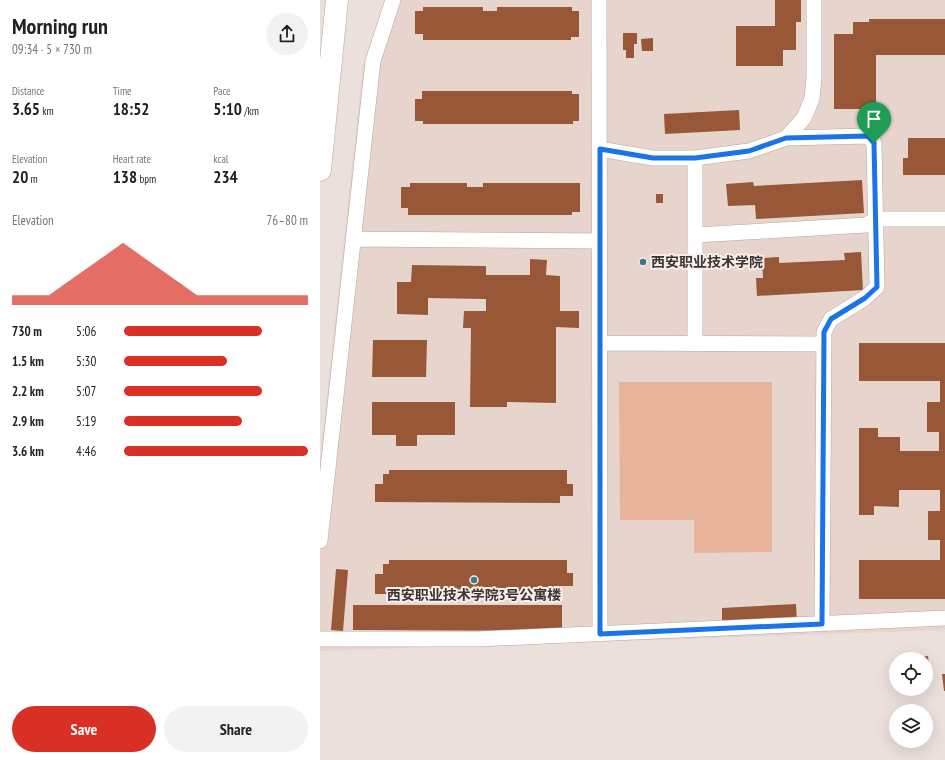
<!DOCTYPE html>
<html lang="en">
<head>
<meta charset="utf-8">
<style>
	:root { --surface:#fff; --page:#f2f2f2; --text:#222; --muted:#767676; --accent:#d93025 }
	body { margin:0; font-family:"PT Sans Narrow","Noto Sans SC",sans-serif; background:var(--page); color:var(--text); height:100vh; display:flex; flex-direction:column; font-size:15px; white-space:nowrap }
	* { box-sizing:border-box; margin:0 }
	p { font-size:13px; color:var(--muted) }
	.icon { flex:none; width:22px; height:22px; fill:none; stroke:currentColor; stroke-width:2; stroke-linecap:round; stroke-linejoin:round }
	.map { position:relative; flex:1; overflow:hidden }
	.panel { display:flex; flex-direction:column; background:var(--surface); width:320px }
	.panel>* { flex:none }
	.fabs { position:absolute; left:569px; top:652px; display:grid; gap:8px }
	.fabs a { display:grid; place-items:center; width:44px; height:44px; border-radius:50%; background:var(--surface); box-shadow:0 4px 16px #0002; font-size:20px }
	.pin { position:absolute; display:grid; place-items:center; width:34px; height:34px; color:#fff; margin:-41px -17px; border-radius:50% 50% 50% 0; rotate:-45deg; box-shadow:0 0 4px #0007 }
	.pin .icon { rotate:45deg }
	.round { display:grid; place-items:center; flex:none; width:42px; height:42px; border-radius:21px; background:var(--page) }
	.head { display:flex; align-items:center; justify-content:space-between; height:68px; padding:0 12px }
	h1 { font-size:22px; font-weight:700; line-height:30px }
	.metrics { display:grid; grid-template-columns:repeat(3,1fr); gap:6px; height:68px; padding:4px 12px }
	.metrics div { display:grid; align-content:center }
	.metrics b { font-size:17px; font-weight:700 }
	.metrics small { font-size:11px; font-weight:400 }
	.metrics p { font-size:11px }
	.chart { height:112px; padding:8px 12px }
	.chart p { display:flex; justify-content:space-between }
	.chart svg { width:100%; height:72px; margin-top:4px; fill:var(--accent); opacity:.7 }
	.action { display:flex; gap:8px; margin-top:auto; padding:8px 12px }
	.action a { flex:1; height:46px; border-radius:24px; background:var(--accent); color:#fff; font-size:16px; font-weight:700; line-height:46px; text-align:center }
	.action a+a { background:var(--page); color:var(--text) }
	ul { padding:0 12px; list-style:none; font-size:13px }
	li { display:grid; grid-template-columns:64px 48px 1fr; align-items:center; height:30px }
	li i { height:10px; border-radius:5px; background:var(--accent) }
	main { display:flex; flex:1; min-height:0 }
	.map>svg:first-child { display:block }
	.built { fill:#e7d4cc }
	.green { fill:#e8b39b }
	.building { fill:#985737 }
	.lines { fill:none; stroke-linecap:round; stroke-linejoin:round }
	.street-casing { stroke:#b2a8a3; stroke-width:16 }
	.secondary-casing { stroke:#b2a8a3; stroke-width:23 }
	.street { stroke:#fff; stroke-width:15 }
	.secondary { stroke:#fff; stroke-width:22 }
	.route-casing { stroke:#fff; stroke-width:8 }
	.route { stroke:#1a73e8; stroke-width:5 }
	.poi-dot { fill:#3c778f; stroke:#f8ede9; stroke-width:1.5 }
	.labels { text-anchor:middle; stroke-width:4; stroke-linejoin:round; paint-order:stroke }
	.poi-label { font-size:14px; font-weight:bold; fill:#393533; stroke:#f8ede9; text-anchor:start }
</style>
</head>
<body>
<main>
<section class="panel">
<div class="head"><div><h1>Morning run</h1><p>09:34 · 5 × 730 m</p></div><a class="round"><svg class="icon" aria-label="share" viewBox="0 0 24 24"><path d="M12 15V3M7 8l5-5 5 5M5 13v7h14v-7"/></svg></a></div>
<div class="metrics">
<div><p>Distance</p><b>3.65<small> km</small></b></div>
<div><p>Time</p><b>18:52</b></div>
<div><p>Pace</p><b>5:10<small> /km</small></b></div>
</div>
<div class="metrics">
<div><p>Elevation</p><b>20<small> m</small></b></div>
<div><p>Heart rate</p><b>138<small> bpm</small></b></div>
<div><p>kcal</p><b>234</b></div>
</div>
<div class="chart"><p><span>Elevation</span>76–80 m</p>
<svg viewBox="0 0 160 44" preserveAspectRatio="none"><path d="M0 44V38L10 38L20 38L30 30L40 22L50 14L60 6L70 14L80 22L90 30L100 38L110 38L120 38L130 38L140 38L150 38L160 38V44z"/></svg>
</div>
<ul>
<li><b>730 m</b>5:06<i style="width:75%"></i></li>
<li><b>1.5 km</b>5:30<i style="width:56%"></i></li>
<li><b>2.2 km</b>5:07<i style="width:75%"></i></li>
<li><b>2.9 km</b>5:19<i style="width:64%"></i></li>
<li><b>3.6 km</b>4:46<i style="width:100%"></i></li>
</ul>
<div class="action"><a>Save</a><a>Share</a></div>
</section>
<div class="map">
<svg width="625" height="760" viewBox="0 0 625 760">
	<rect width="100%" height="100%" fill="#ebe0db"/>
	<path class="built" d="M66 0H625V630L0 651V460L43 65 65 5Z"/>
	<path class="green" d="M299 382H452V552L374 553V520H300Z"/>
	<path class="building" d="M455 0H481V22H476V50H463V66H416V26H455Z
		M103 7H163V11H177V7H252V11H259V37H251V40H103V34H95V11H103Z
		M549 19H625V55H556V109H514V34H533V22H549Z
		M303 33H317V44H314V58H306V50H303Z
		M333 38V51H322L321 39Z
		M102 91H252V94H259V121H253V124H103V121H95V99H102Z
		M419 110 420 130 345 134 344 114Z
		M588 138H625V175H583V158H588Z
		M542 180 544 213 436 219 435 205 408 206 406 184 433 182 434 186Z
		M90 183H147V187H163V183H260V212H252V215H88V208H81V187H90Z
		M336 194H343V203H336Z
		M541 252 543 290 437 296 436 278H443L442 258 459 257V263L525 260 524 253Z
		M210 259 227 260 226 275 240 276V311H259V328L236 327V403L187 402V407H150L151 328H143L144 311H166V299L108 298V315L77 314V282H91L92 265 166 266V275H210Z
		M53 340H107L106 377H52Z
		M539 343H625V599H539V560H620V540H608V511H620V490H579V507L554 506V515H539V428H558V437H580V451H619V432H607V402H620V381H539Z
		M52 402H135V435H97V446H76V435H52Z
		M69 470H247V484H253V496H240V503L55 502V484H63V474H69Z
		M69 560H247V573H253V586H240V594H55V574H63V564H69Z
		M16 569 28 570 23 631 11 630Z
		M476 604 477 623 402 627V608Z
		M33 605H242V631L33 630Z
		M608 656 611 684H606V659H593V658Z
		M622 674H625V691H624Z"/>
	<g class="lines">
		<g class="street-casing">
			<path id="street" d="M279 0 280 634
				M466 138 548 136 554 143 557 287 545 298 511 319 504 332 502 624
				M279 149 333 158H375L429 151 466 138 484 118 492 99 494 77V0
				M375 158V343
				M376 235 546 225 556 219H625
				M33 239 279 241
				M280 343 504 344
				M0 541 53 61 73 0
				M0 639H158L625 618"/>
		</g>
		<g class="secondary-casing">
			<path id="secondary" d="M0 170 17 0"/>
		</g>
		<use href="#street" class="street"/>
		<use href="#secondary" class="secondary"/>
	</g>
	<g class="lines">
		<g class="route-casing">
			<path id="route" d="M548 136 554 143 557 287 545 298 511 319 504 332 502 624 280 634V149L333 158H375L429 151 466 138Z"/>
		</g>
		<use href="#route" class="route"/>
	</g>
	<g class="poi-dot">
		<circle cx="323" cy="262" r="4"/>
		<circle cx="154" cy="580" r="4"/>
	</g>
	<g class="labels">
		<g class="poi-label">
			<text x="331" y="267">西安职业技术学院</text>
			<text x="154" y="600" text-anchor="middle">西安职业技术学院3号公寓楼</text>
		</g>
	</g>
</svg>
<div class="fabs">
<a><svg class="icon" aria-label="locate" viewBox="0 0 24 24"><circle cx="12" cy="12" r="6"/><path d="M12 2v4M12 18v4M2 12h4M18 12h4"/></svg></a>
<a><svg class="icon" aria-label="layers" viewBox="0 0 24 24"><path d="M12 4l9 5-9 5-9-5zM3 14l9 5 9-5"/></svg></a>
</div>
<div class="pin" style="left:554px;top:143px;background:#1e9e55"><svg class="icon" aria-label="arrive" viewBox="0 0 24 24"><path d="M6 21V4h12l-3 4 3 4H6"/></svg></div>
</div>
</main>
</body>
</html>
